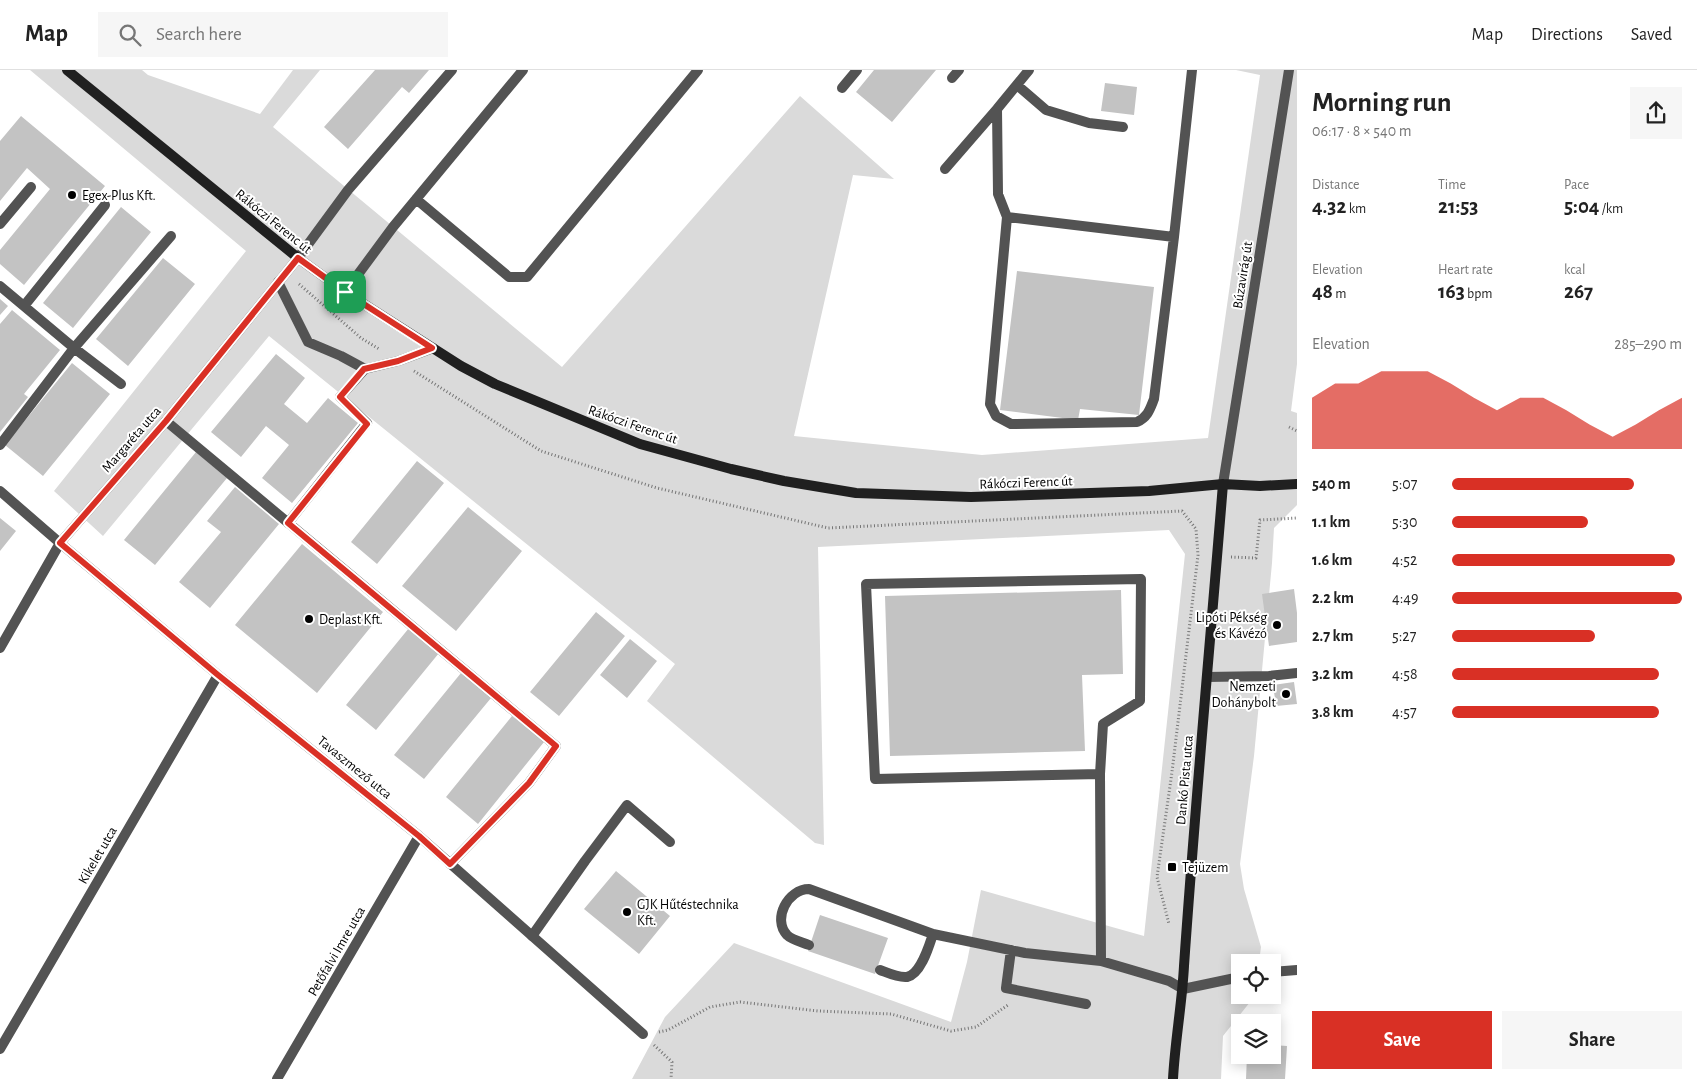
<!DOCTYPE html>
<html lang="en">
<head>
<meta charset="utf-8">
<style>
	:root { --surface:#fff; --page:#f6f6f6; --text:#222; --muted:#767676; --line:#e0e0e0; --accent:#d93025 }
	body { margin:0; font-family:"Alegreya Sans",sans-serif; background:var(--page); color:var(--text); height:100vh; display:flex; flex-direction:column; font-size:19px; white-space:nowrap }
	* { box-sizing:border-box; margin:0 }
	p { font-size:16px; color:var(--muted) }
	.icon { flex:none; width:28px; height:28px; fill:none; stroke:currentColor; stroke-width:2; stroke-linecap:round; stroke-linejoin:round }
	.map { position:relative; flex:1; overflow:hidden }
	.drawer { display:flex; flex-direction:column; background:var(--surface); width:400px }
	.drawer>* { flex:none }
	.fabs { position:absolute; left:1231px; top:884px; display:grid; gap:10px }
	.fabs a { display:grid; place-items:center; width:50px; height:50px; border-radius:0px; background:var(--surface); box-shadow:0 2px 12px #0003; font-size:25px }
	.pin { position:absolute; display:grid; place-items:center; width:42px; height:42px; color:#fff; margin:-21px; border-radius:10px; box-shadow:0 2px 8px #0006 }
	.round { display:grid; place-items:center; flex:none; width:52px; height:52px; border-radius:0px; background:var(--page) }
	.overview { display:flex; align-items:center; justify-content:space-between; height:85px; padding:0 15px }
	h1 { font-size:28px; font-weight:700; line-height:38px }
	.metrics { display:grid; grid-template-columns:repeat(3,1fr); gap:8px; height:85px; padding:5px 15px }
	.metrics div { display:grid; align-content:center }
	.metrics b { font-size:21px; font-weight:700 }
	.metrics small { font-size:14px; font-weight:400 }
	.metrics p { font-size:14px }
	.chart { height:140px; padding:10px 15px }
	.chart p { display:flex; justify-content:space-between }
	.chart svg { width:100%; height:90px; margin-top:5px; fill:var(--accent); opacity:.7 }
	.primary-button { display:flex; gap:10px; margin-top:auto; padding:10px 15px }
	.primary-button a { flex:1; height:58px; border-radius:0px; background:var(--accent); color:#fff; font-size:20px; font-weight:700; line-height:58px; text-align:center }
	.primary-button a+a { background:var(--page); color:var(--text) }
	ul { padding:0 15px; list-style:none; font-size:16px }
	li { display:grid; grid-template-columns:80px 60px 1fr; align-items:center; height:38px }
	li i { height:12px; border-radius:6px; background:var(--accent) }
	header { display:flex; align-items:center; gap:30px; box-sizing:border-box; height:70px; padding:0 25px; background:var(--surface); border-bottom:1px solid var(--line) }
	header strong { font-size:24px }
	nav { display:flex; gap:28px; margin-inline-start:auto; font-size:18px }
	.search { width:350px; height:45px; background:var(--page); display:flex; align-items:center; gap:12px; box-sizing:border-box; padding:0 18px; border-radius:0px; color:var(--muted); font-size:19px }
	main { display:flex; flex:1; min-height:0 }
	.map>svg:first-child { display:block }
	.green { fill:#dadada }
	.building { fill:#c3c3c3 }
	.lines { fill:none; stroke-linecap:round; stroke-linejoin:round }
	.path { stroke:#757575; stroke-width:3; stroke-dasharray:1 2.5; stroke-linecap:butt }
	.lane { stroke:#535353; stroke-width:10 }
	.street { stroke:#535353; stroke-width:10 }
	.secondary { stroke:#202020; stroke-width:10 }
	.route-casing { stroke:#fff; stroke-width:10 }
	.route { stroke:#d93025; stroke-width:6 }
	.poi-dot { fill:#000; stroke:#fff; stroke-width:2 }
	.labels { text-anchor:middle; stroke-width:4; stroke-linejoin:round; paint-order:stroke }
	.poi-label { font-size:14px; fill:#000; stroke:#fff; text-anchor:start }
	.street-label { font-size:14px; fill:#000; stroke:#fff }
</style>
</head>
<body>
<header>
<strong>Map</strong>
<div class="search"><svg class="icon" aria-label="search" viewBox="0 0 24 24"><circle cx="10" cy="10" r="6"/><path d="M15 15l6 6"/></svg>Search here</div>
<nav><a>Map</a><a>Directions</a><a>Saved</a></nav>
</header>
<main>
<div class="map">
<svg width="1297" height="1009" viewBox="0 0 1297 1009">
	<rect width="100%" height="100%" fill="#fff"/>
	<path class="green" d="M30 0H142L148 5 260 44 293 0H320L273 57 562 297 800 26 894 109 853 105 794 366 982 385 1208 368 1260 5 1236 0H1297V294L1291 341 1297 343V435L1274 458 1272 493 1254 686 1240 794 1244 819 1261 877 1259 892H1240V925H1255L1254 927 1223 966 1221 1009H632L665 947 734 873 951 952 967 892 981 820 1144 866 1185 484 1169 460 818 477 824 775 815 773 647 631 675 594 269 266 103 466 54 421 246 181Z"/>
	<path class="building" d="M375 0H429L409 23 402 17 348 79 324 57Z
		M874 0H936L892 52 856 22Z
		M1105 13 1137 17 1134 45 1101 41Z
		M21 46 105 116 24 215 0 194V180L50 119 27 98 0 131V71Z
		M121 137 151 162 73 258 43 233Z
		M163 188 195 214 128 296 96 269Z
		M1017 201 1154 217 1139 345 1080 339 1078 350 1000 340Z
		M0 229 8 236 0 245Z
		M12 240 60 280 24 324 28 327 0 362V254Z
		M276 284 305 308 284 334 307 353 328 328 358 353 292 433 262 408 289 375 266 356 241 387 211 362Z
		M72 293 110 324 43 406 5 375Z
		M196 382 227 408 155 495 124 470Z
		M417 391 444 413 377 494 351 472Z
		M235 417 279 454 210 538 179 512 221 462 207 451Z
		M468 437 522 481 456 561 402 516Z
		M0 448 16 461 0 481Z
		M302 474 383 542 317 623 235 555Z
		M1294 519 1297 543V572L1269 576 1262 524Z
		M1121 520 1123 604 1082 605 1085 681 890 686 885 526Z
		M596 542 625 566 559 646 530 622Z
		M409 558 439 583 376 660 346 635Z
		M630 569 657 591 627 628 600 605Z
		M461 603 491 628 424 709 394 685Z
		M1294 612 1297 634 1276 636 1273 615Z
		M512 646 544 672 478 754 446 727Z
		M616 801 670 846 639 884 584 839Z
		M820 845 888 868 875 904 808 881Z
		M1272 975 1287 976 1285 1009H1246L1247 985H1272Z"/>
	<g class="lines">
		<path class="path" d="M299 214 361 268 379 279
			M414 301 541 381 657 418 828 458 1182 441 1196 459 1198 485 1172 702 1157 807 1169 854
			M1289 357 1297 361
			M1231 487 1256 488 1260 450 1297 448
			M659 962 668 960 710 937 740 932 818 941 891 944 951 961 976 957 1008 935
			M654 975 672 992 671 1009"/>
		<path class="lane" d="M952 8 959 0
			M1017 15 1046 40 1089 53 1123 57
			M842 18 857 0
			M997 39 998 124 1007 147
			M945 99 997 39 1029 0
			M416 129 509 207H527L698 0
			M0 154 31 117
			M1174 167 1007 147 990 334 996 346 1011 354 1137 352C1148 347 1150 339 1154 329L1174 167 1192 0
			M298 188 348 120 452 0
			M278 212 308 272 341 286 365 299 398 291 433 278
			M0 216 74 278 121 314
			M345 222 393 157 523 0
			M24 236 105 135
			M166 351 556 676 529 713 450 794
			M0 375 74 278 171 166
			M288 453 367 353 340 327 365 299
			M1207 607 1269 606 1297 603
			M1100 704 875 709 866 514 1141 509 1140 631 1103 654 1100 704 1101 891
			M532 866 585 791 627 735 670 772
			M809 875C802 872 792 870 787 865 772 849 788 819 809 819L933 864 1025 883 1101 891 1169 911 1183 919 1240 907
			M1011 880 1006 918 1086 934
			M880 900C888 903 898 908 907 907 921 904 929 876 933 864
			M1272 902 1297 900"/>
		<path class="street" d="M1223 414 1289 0
			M0 421 60 473 218 605 419 766 643 964
			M0 578 60 473 166 351 298 188
			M0 979 218 605
			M277 1009 419 766"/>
		<path class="secondary" d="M67 0 298 188 345 222 461 296 495 314 640 374 731 399 784 411 856 423 971 427 1149 421 1223 414 1260 416 1297 414
			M1173 1009C1175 971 1182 934 1184 896 1195 735 1210 575 1223 414"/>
	</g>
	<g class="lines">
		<g class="route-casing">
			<path id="route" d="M298 188 345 222 432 278 398 291 364 299 340 327 367 354 288 453 556 676 529 713 450 794 419 766 218 605 60 473 166 351Z"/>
		</g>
		<use href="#route" class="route"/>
	</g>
	<g class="poi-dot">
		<circle cx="72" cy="125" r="5"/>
		<circle cx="309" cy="549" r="5"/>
		<circle cx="1277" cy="555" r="5"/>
		<circle cx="1286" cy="624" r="5"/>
		<rect x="1167" y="792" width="10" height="10" rx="2.5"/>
		<circle cx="627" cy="842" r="5"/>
	</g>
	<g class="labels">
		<g class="poi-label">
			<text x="82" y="130">Egex-Plus Kft.</text>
			<text x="1267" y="552" text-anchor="end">Lipóti Pékség<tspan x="1267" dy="16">és Kávézó</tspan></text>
			<text x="319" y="554">Deplast Kft.</text>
			<text x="1276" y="621" text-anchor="end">Nemzeti<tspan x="1276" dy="16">Dohánybolt</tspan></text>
			<text x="1182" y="802">Tejüzem</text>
			<text x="637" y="839">GJK Hűtéstechnika<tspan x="637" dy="16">Kft.</tspan></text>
		</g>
		<g class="street-label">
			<text transform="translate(274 151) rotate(39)" y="5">Rákóczi Ferenc út</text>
			<text transform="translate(1242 205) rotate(-81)" y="5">Búzavirág út</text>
			<text transform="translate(633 354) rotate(19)" y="5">Rákóczi Ferenc út</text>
			<text transform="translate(131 369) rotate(-49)" y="5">Margaréta utca</text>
			<text transform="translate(1026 412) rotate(-2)" y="5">Rákóczi Ferenc út</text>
			<text transform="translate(355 697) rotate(39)" y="5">Tavaszmező utca</text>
			<text transform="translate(1184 710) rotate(-85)" y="5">Dankó Pista utca</text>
			<text transform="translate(97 785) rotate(-60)" y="5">Kikelet utca</text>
			<text transform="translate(336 881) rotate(-60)" y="5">Petőfalvi Imre utca</text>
		</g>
	</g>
</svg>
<div class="fabs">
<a><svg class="icon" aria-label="locate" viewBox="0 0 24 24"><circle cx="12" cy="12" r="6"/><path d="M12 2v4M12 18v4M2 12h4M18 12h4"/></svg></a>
<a><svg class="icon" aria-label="layers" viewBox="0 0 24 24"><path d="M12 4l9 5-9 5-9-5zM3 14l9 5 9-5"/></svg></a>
</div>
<div class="pin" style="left:345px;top:222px;background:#1e9e55"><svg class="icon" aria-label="arrive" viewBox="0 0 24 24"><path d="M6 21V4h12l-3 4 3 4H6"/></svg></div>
</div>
<section class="drawer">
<div class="overview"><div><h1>Morning run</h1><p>06:17 · 8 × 540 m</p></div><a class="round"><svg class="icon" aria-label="share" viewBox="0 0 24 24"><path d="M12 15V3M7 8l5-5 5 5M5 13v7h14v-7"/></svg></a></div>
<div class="metrics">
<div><p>Distance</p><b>4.32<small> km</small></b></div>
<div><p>Time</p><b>21:53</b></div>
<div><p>Pace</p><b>5:04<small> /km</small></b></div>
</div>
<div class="metrics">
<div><p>Elevation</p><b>48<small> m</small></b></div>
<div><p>Heart rate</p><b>163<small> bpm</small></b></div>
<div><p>kcal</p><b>267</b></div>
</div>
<div class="chart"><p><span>Elevation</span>285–290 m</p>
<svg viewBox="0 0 160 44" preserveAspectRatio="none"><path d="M0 44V19L10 12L20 12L30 6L40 6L50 6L60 12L70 19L80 25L90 19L100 19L110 25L120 32L130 38L140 32L150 25L160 19V44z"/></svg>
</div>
<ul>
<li><b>540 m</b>5:07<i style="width:79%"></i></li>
<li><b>1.1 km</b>5:30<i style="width:59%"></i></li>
<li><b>1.6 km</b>4:52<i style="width:97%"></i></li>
<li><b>2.2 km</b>4:49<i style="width:100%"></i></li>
<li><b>2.7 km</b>5:27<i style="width:62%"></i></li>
<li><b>3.2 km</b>4:58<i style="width:90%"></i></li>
<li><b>3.8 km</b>4:57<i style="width:90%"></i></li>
</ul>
<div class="primary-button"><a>Save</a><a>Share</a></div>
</section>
</main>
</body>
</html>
